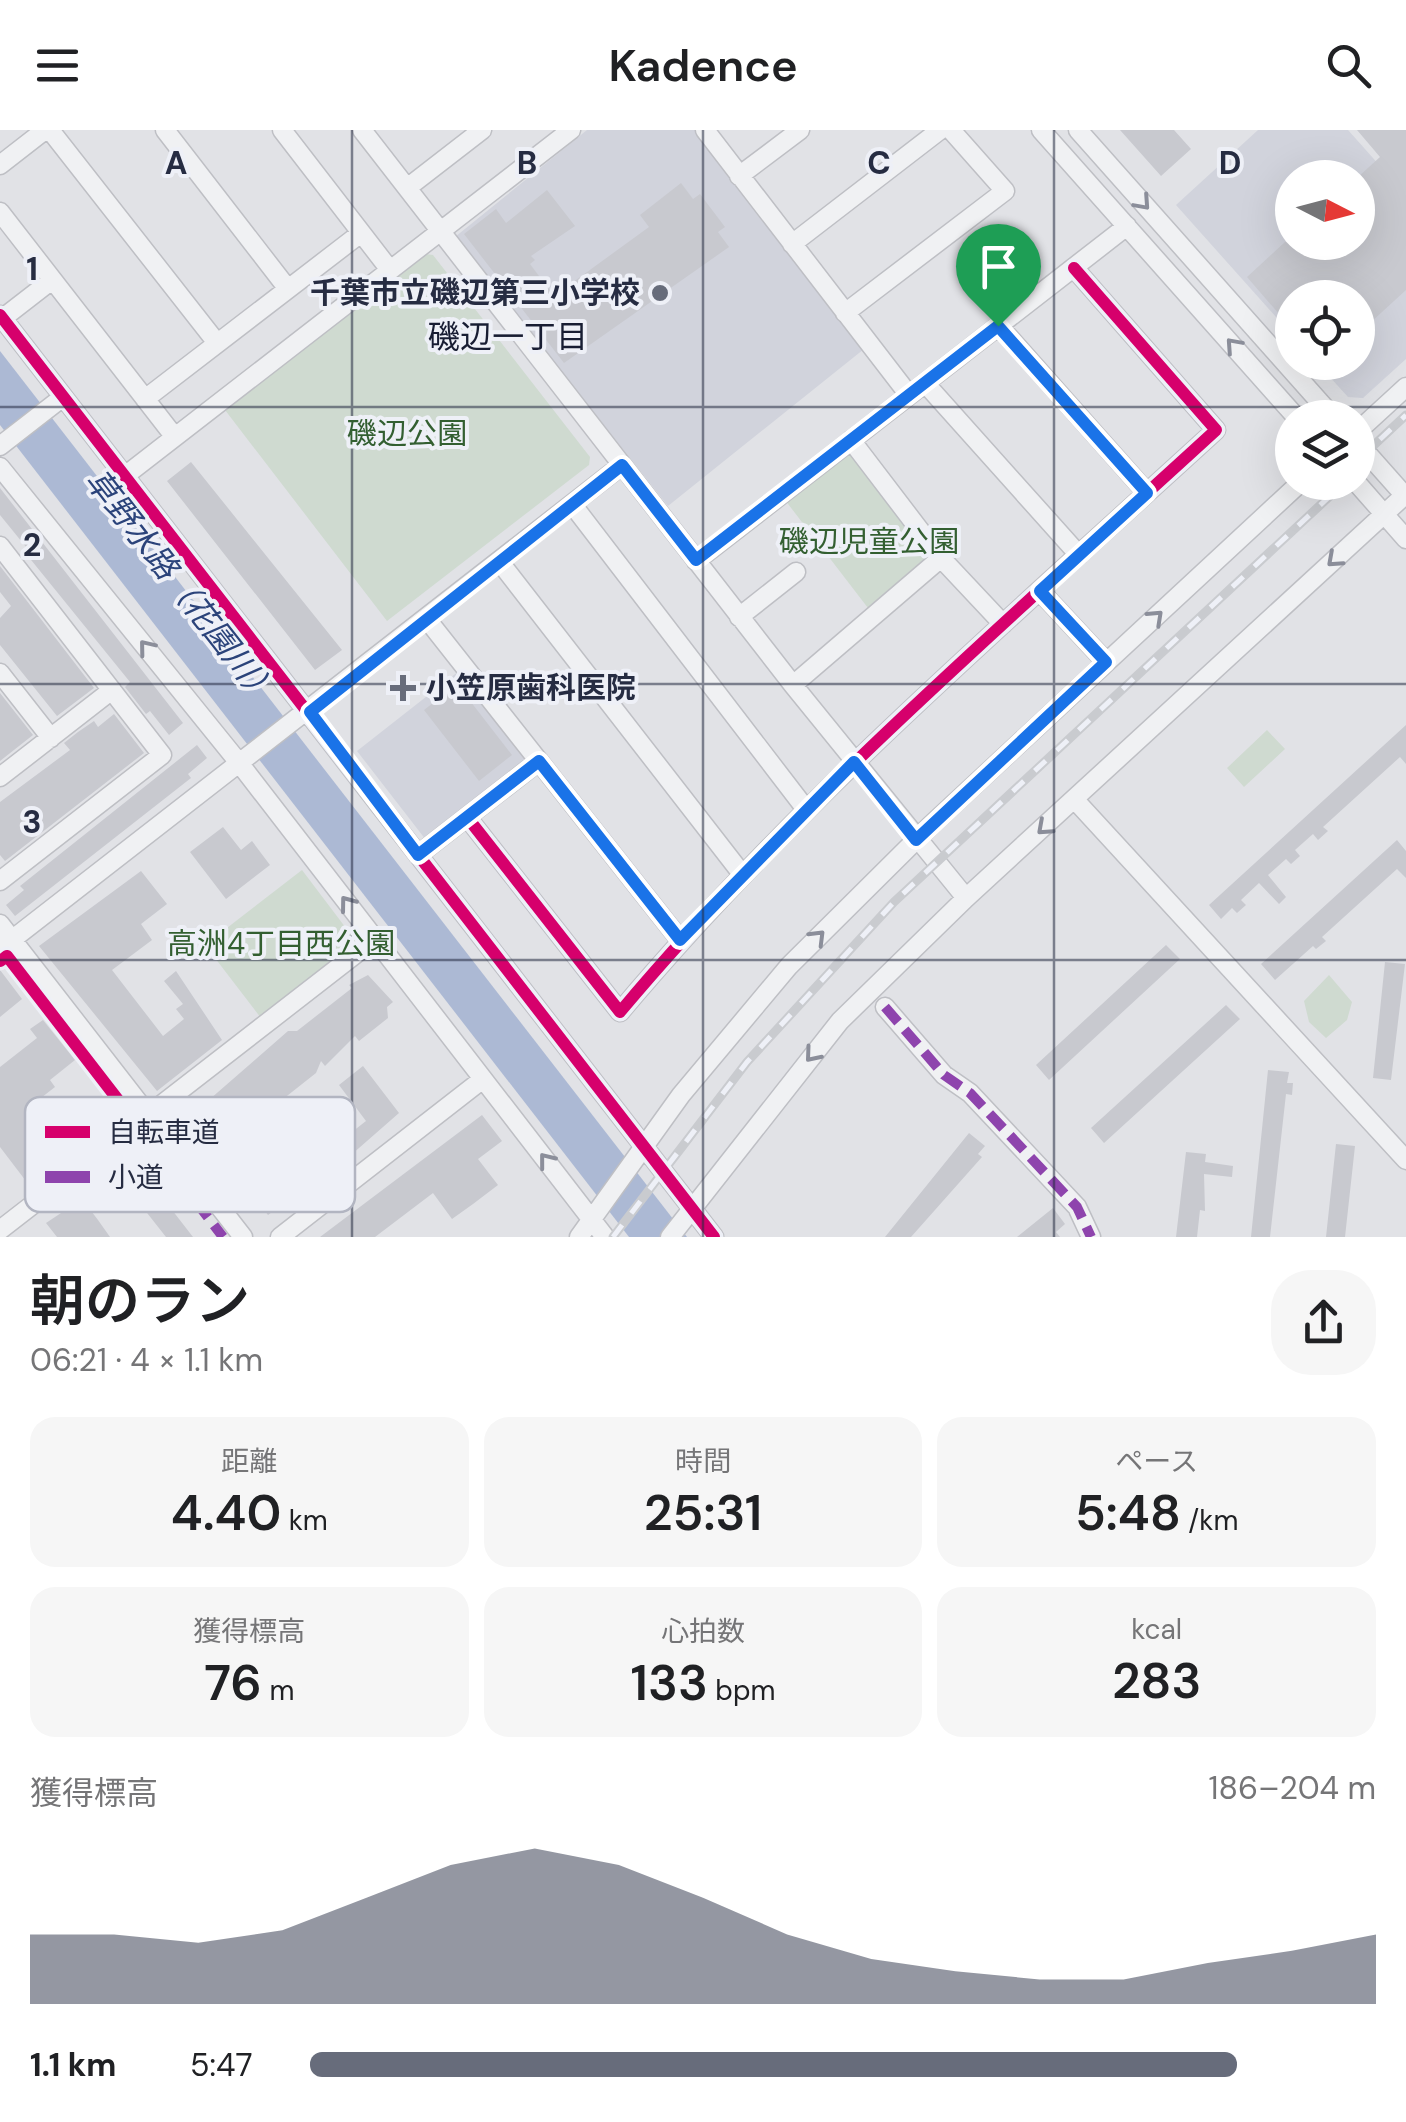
<!DOCTYPE html>
<html lang="ja">
<head>
<meta charset="utf-8">
<style>
	:root { --surface:#fff; --page:#f6f6f6; --text:#202124; --muted:#757577; --accent:#676c7b }
	body { margin:0; font-family:"DM Sans","Noto Sans JP",sans-serif; background:var(--page); color:var(--text); height:100vh; display:flex; flex-direction:column; font-size:38px; white-space:nowrap }
	* { box-sizing:border-box; margin:0 }
	p { font-size:32px; color:var(--muted) }
	.icon { flex:none; width:55px; height:55px; fill:none; stroke:currentColor; stroke-width:2; stroke-linecap:round; stroke-linejoin:round }
	.map { position:relative; height:1107px; overflow:hidden }
	.panel { display:flex; flex-direction:column; background:var(--surface); flex:1 }
	.panel>* { flex:none }
	.needle { width:65px; rotate:96deg }
	.tools { position:absolute; left:1275px; top:30px; display:grid; gap:20px }
	.tools a { display:grid; place-items:center; width:100px; height:100px; border-radius:50%; background:var(--surface); box-shadow:0 10px 40px #0002; font-size:50px }
	.pin { position:absolute; display:grid; place-items:center; width:85px; height:85px; color:#fff; margin:-102px -42px; border-radius:50% 50% 50% 0; rotate:-45deg; box-shadow:0 0 10px #0007 }
	.pin .icon { rotate:45deg }
	.round { display:grid; place-items:center; flex:none; width:105px; height:105px; border-radius:40px; background:var(--page) }
	.headline { display:flex; align-items:center; justify-content:space-between; height:170px; padding:0 30px }
	h1 { font-size:55px; font-weight:600; line-height:75px }
	.stats { display:grid; grid-template-columns:repeat(3,1fr); gap:15px; height:170px; padding:10px 30px }
	.stats div { display:grid; align-content:center; border-radius:25px; background:var(--page); text-align:center }
	.stats b { font-size:50px; font-weight:600 }
	.stats small { font-size:28px; font-weight:400 }
	.stats p { font-size:28px }
	.chart { height:280px; padding:20px 30px }
	.chart p { display:flex; justify-content:space-between }
	.chart svg { width:100%; height:180px; margin-top:10px; fill:var(--accent); opacity:.7 }
	ul { padding:0 30px; list-style:none; font-size:32px }
	li { display:grid; grid-template-columns:160px 120px 1fr; align-items:center; height:75px }
	li i { height:25px; border-radius:12px; background:var(--accent) }
	header { display:flex; justify-content:space-between; align-items:center; height:130px; padding:0 30px; background:var(--surface); font-size:45px; font-weight:600 }
	.map>svg:first-child { display:block }
	.built { fill:#d1d3dc; fill-rule:evenodd }
	.green { fill:#cfdad0 }
	.water { fill:#acb9d4 }
	.building { fill:#c8c9cf }
	.lines { fill:none; stroke-linecap:round; stroke-linejoin:round }
	.minor-casing { stroke:#bebfc4; stroke-width:21 }
	.minor { stroke:#f0f1f3; stroke-width:18 }
	.rail-casing { stroke:#c9cbcf; stroke-width:9 }
	.rail { stroke:#eef0f7; stroke-width:5; stroke-dasharray:15; stroke-linecap:butt }
	.quiet { stroke:#8e44ad; stroke-width:10; stroke-dasharray:20 10; stroke-linecap:butt }
	.cycleway-casing { stroke:#eef0f7; stroke-width:19 }
	.cycleway { stroke:#d6006c; stroke-width:12 }
	.oneway { stroke:#8b8e9a }
	.route-casing { stroke:#fff; stroke-width:20 }
	.route { stroke:#1a73e8; stroke-width:12 }
	.grid { fill:none; stroke:#262c42; stroke-width:2.5; stroke-opacity:0.55 }
	.poi-dot { fill:#676c7b; stroke:#eef0f7; stroke-width:4 }
	.labels { text-anchor:middle; stroke-width:8; stroke-linejoin:round; paint-order:stroke }
	.poi-label { font-size:30px; font-weight:bold; fill:#262c42; stroke:#eef0f7; text-anchor:end }
	.park-label { font-size:30px; fill:#335f31; stroke:#eef0f7 }
	.neighbourhood-label { font-size:32px; fill:#181d33; stroke:#eef0f7 }
	.water-label { font-size:32px; font-style:italic; fill:#2b437a; stroke:#eef0f7 }
	.key { fill:#eef0f7; stroke:#b2b5c1; stroke-width:2.5 }
	.key-label { font-size:28px; fill:#262c42 }
	.grid-label { font-size:32px; text-anchor:middle; font-weight:bold; fill:#262c42; stroke:#eef0f7; stroke-width:8; stroke-linejoin:round; paint-order:stroke }
</style>
</head>
<body>
<header><svg class="icon" aria-label="menu" viewBox="0 0 24 24"><path d="M4 6h16M4 12h16M4 18h16"/></svg>Kadence<svg class="icon" aria-label="search" viewBox="0 0 24 24"><circle cx="10" cy="10" r="6"/><path d="M15 15l6 6"/></svg></header>
<div class="map">
<svg width="1406" height="1107" viewBox="0 0 1406 1107">
	<rect width="100%" height="100%" fill="#e1e2e6"/>
	<path class="built" d="M587 0H695L864 219 668 376 455 107Z
		M1258 0H1348L1406 65V229L1363 268 1348 267 1317 233 1358 232V168H1292V205L1176 75ZM1292 48H1358V112H1292Z
		M459 541 524 626 525 634 426 710 357 621Z"/>
	<path class="green" d="M426 124 433 125 590 327 589 335 387 491 225 280Z
		M844 323H851L929 422 928 429 868 478 785 370Z
		M1267 600 1285 619 1244 657 1227 638Z
		M302 740 358 814 261 888 205 815Z
		M1329 845 1352 872 1347 890 1326 908 1309 892 1304 871Z"/>
	<path class="water" d="M0 221 687 1107H629L0 295Z"/>
	<path class="building" d="M1120 0H1174L1191 19 1161 46Z
		M1357 0H1406V160L1358 204V168H1292V199L1247 147 1285 112H1358V47L1380 27Z
		M681 53 693 69 700 64 725 97 718 102 729 117 564 233 464 104 496 79 506 93 547 60 575 96 531 126 535 130 530 134 554 166 649 97 640 85Z
		M191 332 342 520 315 540 167 351Z
		M0 358 183 593 169 605 150 581 146 584 125 557 130 552 23 420 26 417 0 385Z
		M0 436 94 558 57 586 0 515V488L11 476 0 462Z
		M457 554 512 625 479 651 424 580Z
		M0 563 33 605 0 631Z
		M114 584 144 623 5 731 0 725V672L70 620 64 613 78 602 94 591 98 597Z
		M1406 595V634L1400 627 1323 697 1328 701 1318 710 1313 704 1295 720 1300 726 1291 734 1286 729 1268 745 1286 767 1279 774 1259 753 1241 770 1246 775 1237 783 1232 778 1221 789 1209 775Z
		M197 615 207 628 188 644 191 648 15 786 6 775 24 760 20 756Z
		M223 697 241 720 252 711 270 735 226 769 190 722Z
		M1397 710 1406 721V748L1397 739 1322 807 1326 811 1316 819 1313 816 1275 850 1261 834Z
		M141 741 167 774 141 794 152 810 112 840 163 906 184 889 176 879 183 874 164 851 176 841 222 910 157 961 39 816Z
		M1166 815 1180 829 1049 950 1036 935Z
		M1385 832 1405 834 1391 950 1373 948Z
		M0 840 22 869 0 887Z
		M368 845 393 872 387 877 388 888 359 911 355 906 325 936 321 931 316 943 216 1022 212 1017 198 1020 177 993 181 986 194 975 202 976 288 901H297L352 858 349 855Z
		M1226 875 1240 889 1104 1013 1091 998Z
		M43 890 75 930 50 950 55 957 37 971 41 977 35 981 49 998 41 1005 64 1034 32 1059 0 1017V937L37 908 30 899Z
		M363 936 399 983 351 1025 332 1035 324 1024 366 991 339 955Z
		M1268 940 1289 942 1287 953H1293L1292 965 1286 964 1270 1107H1251Z
		M482 985 502 1011 478 1029 498 1055 473 1074 452 1089 433 1063 375 1107H320Z
		M969 1003 985 1016 978 1024 982 1027 911 1107H885Z
		M270 1013 297 1048 293 1051 300 1061 268 1085 232 1038Z
		M1336 1014 1355 1016 1345 1107H1326Z
		M1186 1022 1206 1024 1205 1032 1233 1036 1232 1047 1204 1044 1205 1081 1200 1080 1197 1107H1176Z
		M131 1027 193 1107H166L114 1041Z
		M82 1069 98 1090 110 1107H57L46 1093Z
		M1053 1078 1065 1094 1056 1102 1060 1107H1017Z"/>
	<g class="lines">
		<g class="minor-casing">
			<path id="minor" d="M50 0 217 213
				M165 0 288 159
				M282 0 390 140
				M362 0 793 555 966 768
				M705 0 909 265
				M1041 0 1297 288
				M1078 0 1334 288
				M0 35 45 0
				M739 46 800 0
				M407 58 482 0
				M0 82 174 306
				M792 114 940 0
				M845 183 1005 61 951 0
				M0 185 714 1107
				M3 188 52 150
				M999 196 1147 363
				M925 253 1079 425
				M145 269 361 103
				M1358 301 1406 257
				M851 310 941 428 1003 494
				M1358 313 1406 367
				M0 316 63 267
				M0 337 240 634 605 1107
				M126 345 571 0
				M1356 352 1406 409
				M572 374 805 678
				M0 416 162 625 0 751
				M499 431 742 744
				M696 431 1127 96
				M1040 461 1106 532
				M739 487 796 442
				M426 488 680 810
				M0 543 51 608
				M793 555 941 428
				M0 647 112 560
				M1075 670 1406 1030
				M467 687 620 882C799 669 1011 488 1216 300L1074 138
				M418 725 539 631
				M0 794 243 1107
				M0 819 622 335
				M885 877 944 945 970 963 1077 1077 1091 1107
				M0 1100 375 809
				M280 1107 483 949
				M579 1107 681 965 789 836 930 696 1301 352
				M670 1107 840 891 966 768 1406 364"/>
		</g>
		<use href="#minor" class="minor"/>
		<g class="rail-casing">
			<path id="rail" d="M1358 330 1406 285
				M613 1107 747 932 894 772 1345 352"/>
		</g>
		<use href="#rail" class="rail"/>
		<path class="quiet" d="M885 877 944 945 970 963 1077 1077 1091 1107
			M141 1000 223 1107"/>
		<g class="cycleway-casing">
			<path id="cycleway" d="M0 185 714 1107
				M467 687 620 882C799 669 1011 488 1216 300L1074 138
				M0 831 7 826 132 988"/>
		</g>
		<use href="#cycleway" class="cycleway"/>
	</g>
	<defs><path id="oneway-chevron" d="M-2-3.5L2.5 0L-2 3.5" fill="none" stroke-width="1.6" stroke-linecap="round" stroke-linejoin="round" transform="scale(2.5)"/></defs>
	<g class="oneway">
		<use href="#oneway-chevron" transform="translate(1143 73) rotate(48)"/>
		<use href="#oneway-chevron" transform="translate(1233 215) rotate(-132)"/>
		<use href="#oneway-chevron" transform="translate(1334 430) rotate(138)"/>
		<use href="#oneway-chevron" transform="translate(1156 487) rotate(-43)"/>
		<use href="#oneway-chevron" transform="translate(146 517) rotate(-129)"/>
		<use href="#oneway-chevron" transform="translate(1044 698) rotate(138)"/>
		<use href="#oneway-chevron" transform="translate(347 773) rotate(-127)"/>
		<use href="#oneway-chevron" transform="translate(818 807) rotate(-45)"/>
		<use href="#oneway-chevron" transform="translate(812 925) rotate(130)"/>
		<use href="#oneway-chevron" transform="translate(546 1030) rotate(-128)"/>
	</g>
	<g class="lines">
		<g class="route-casing">
			<path id="route" d="M998 196 1147 363 1040 461 1106 532 916 710 854 632 680 810 539 631 418 725 310 582 622 335 696 430Z"/>
		</g>
		<use href="#route" class="route"/>
	</g>
	<path class="grid" d="M352 0V1107M703 0V1107M1054 0V1107M0 277H1406M0 554H1406M0 830H1406"/>
	<g class="poi-dot">
		<circle cx="660" cy="163" r="10"/>
		<path d="M398 543h10v10h10v10h-10v10h-10v-10h-10v-10h10z"/>
	</g>
	<g class="labels">
		<g class="poi-label">
			<text x="640" y="173">千葉市立磯辺第三小学校</text>
			<text x="426" y="568" text-anchor="start">小笠原歯科医院</text>
		</g>
		<g class="park-label">
			<text x="407" y="314">磯辺公園</text>
			<text x="869" y="422">磯辺児童公園</text>
			<text x="281" y="824">高洲4丁目西公園</text>
		</g>
		<g class="neighbourhood-label">
			<text x="508" y="218">磯辺一丁目</text>
		</g>
		<g class="water-label">
			<text transform="translate(181 457) rotate(52)" y="11">草野水路（花園川）</text>
		</g>
	</g>
	<rect x="25" y="967" width="330" height="115" rx="15" class="key"/>
	<rect x="45" y="996" width="45" height="12" fill="#d6006c"/>
	<rect x="45" y="1041" width="45" height="12" fill="#8e44ad"/>
	<g class="key-label">
		<text x="108" y="1012">自転車道</text>
		<text x="108" y="1057">小道</text>
	</g>
	<g class="grid-label">
		<text x="176" y="44">A</text>
		<text x="527" y="44">B</text>
		<text x="879" y="44">C</text>
		<text x="1230" y="44">D</text>
		<text x="32" y="150">1</text>
		<text x="32" y="426">2</text>
		<text x="32" y="703">3</text>
	</g>
</svg>
<div class="tools">
<a><svg class="needle" viewBox="-14 -14 28 28"><path d="M0-13l5 13h-10z" fill="#e53935"/><path d="M0 13l5-13h-10z" fill="#757577"/></svg></a>
<a><svg class="icon" aria-label="locate" viewBox="0 0 24 24"><circle cx="12" cy="12" r="6"/><path d="M12 2v4M12 18v4M2 12h4M18 12h4"/></svg></a>
<a><svg class="icon" aria-label="layers" viewBox="0 0 24 24"><path d="M12 4l9 5-9 5-9-5zM3 14l9 5 9-5"/></svg></a>
</div>
<div class="pin" style="left:998px;top:196px;background:#1e9e55"><svg class="icon" aria-label="arrive" viewBox="0 0 24 24"><path d="M6 21V4h12l-3 4 3 4H6"/></svg></div>
</div>
<section class="panel">
<div class="headline"><div><h1>朝のラン</h1><p>06:21 · 4 × 1.1 km</p></div><a class="round"><svg class="icon" aria-label="share" viewBox="0 0 24 24"><path d="M12 15V3M7 8l5-5 5 5M5 13v7h14v-7"/></svg></a></div>
<div class="stats">
<div><p>距離</p><b>4.40<small> km</small></b></div>
<div><p>時間</p><b>25:31</b></div>
<div><p>ペース</p><b>5:48<small> /km</small></b></div>
</div>
<div class="stats">
<div><p>獲得標高</p><b>76<small> m</small></b></div>
<div><p>心拍数</p><b>133<small> bpm</small></b></div>
<div><p>kcal</p><b>283</b></div>
</div>
<div class="chart"><p><span>獲得標高</span>186–204 m</p>
<svg viewBox="0 0 160 44" preserveAspectRatio="none"><path d="M0 44V27L10 27L20 29L30 26L40 18L50 10L60 6L70 10L80 18L90 27L100 33L110 36L120 38L130 38L140 34L150 31L160 27V44z"/></svg>
</div>
<ul>
<li><b>1.1 km</b>5:47<i style="width:87%"></i></li>
</ul>
</section>
</body>
</html>
